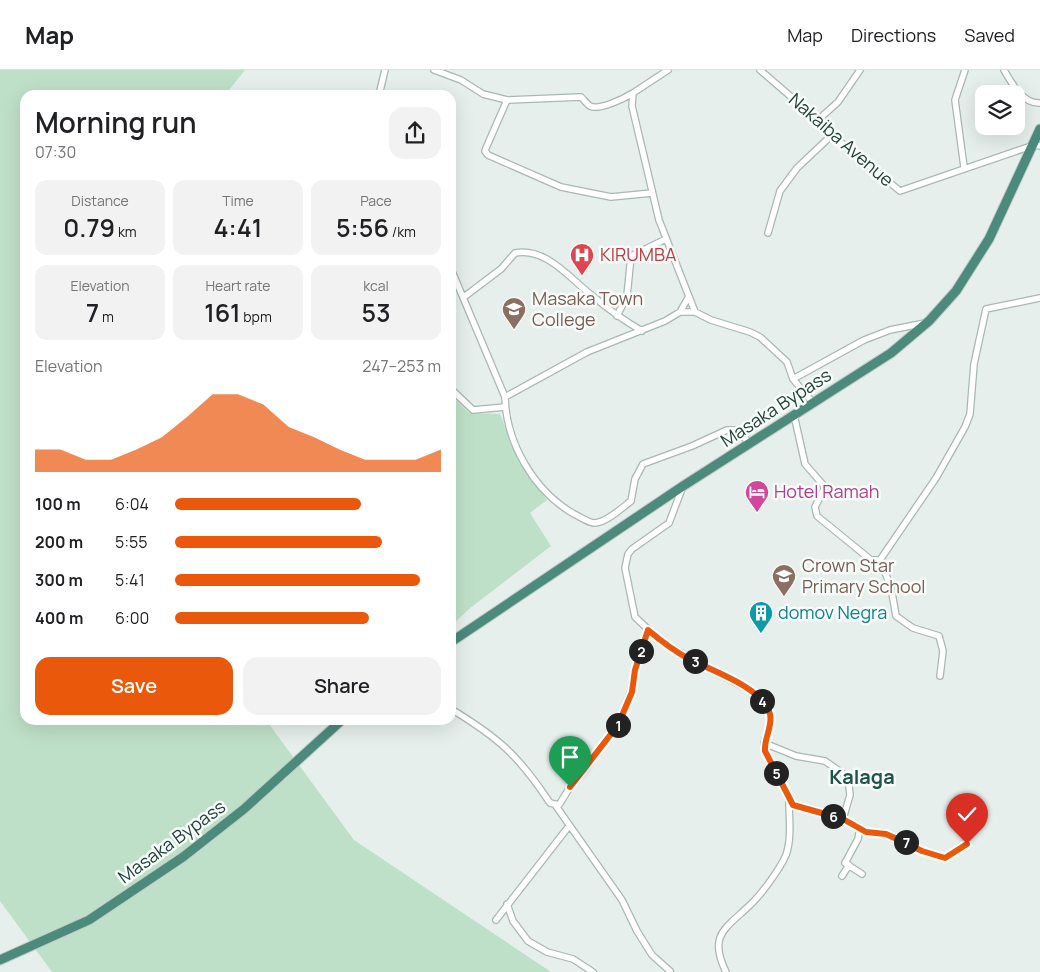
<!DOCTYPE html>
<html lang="en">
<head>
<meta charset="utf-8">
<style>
	:root { --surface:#fff; --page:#f2f2f2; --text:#202124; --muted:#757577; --line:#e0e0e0; --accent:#ea580c }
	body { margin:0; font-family:Manrope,sans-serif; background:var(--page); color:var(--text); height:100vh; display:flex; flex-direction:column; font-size:19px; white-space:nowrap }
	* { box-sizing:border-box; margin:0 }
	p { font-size:16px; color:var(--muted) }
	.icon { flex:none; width:28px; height:28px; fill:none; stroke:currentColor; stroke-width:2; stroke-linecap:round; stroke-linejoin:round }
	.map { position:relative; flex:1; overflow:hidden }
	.sheet { position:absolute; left:20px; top:20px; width:436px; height:635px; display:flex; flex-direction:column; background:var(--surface); border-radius:15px; box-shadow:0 5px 20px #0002 }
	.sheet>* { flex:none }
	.buttons { position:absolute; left:975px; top:15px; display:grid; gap:10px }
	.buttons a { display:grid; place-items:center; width:50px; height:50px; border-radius:10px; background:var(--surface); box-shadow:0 5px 20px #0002; font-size:25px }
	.pin { position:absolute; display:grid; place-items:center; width:42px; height:42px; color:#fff; margin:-51px -21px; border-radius:50% 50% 50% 0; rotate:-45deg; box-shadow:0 0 5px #0007 }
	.pin .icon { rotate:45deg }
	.km { position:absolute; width:25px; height:25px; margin:-12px; border-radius:50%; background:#222; color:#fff; font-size:14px; line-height:25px; text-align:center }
	.round { display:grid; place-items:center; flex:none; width:52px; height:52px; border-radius:15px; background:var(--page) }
	.head { display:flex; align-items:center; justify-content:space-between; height:85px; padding:0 15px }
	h1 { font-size:28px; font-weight:600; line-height:38px }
	.figures { display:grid; grid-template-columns:repeat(3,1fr); gap:8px; height:85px; padding:5px 15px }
	.figures div { display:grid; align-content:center; border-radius:12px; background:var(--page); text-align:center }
	.figures b { font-size:25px; font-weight:600 }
	.figures small { font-size:14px; font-weight:400 }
	.figures p { font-size:14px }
	.chart { height:140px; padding:10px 15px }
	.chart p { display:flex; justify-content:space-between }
	.chart svg { width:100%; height:90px; margin-top:5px; fill:var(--accent); opacity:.7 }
	.button { display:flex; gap:10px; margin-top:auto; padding:10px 15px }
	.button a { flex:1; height:58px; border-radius:15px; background:var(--accent); color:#fff; font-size:20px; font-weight:600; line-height:58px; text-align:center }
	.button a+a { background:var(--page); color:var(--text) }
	ul { padding:0 15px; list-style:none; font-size:16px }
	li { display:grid; grid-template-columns:80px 60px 1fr; align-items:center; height:38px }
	li i { height:12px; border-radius:6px; background:var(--accent) }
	header { display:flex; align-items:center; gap:30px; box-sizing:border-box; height:70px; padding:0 25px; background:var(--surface); border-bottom:1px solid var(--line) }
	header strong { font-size:24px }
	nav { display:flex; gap:28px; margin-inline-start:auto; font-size:18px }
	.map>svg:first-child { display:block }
	.green { fill:#bfe0c8 }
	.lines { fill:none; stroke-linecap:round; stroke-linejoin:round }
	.minor-casing { stroke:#a8b8b2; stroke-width:8 }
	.trunk-casing { stroke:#c2cac8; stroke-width:11 }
	.minor { stroke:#fff; stroke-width:5.5 }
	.trunk { stroke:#4c8a7c; stroke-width:9 }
	.route-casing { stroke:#fff; stroke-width:10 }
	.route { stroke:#ea580c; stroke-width:6 }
	.labels { text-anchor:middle; stroke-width:5; stroke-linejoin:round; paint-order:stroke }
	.street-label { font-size:18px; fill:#24423a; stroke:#f7fbf9 }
	.health-label { font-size:18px; fill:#be3a42; stroke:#f7fbf9; text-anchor:start }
	.education-label { font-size:18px; fill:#785e54; stroke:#f7fbf9; text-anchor:start }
	.hotel-label { font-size:18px; fill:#b23c85; stroke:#f7fbf9; text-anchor:start }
	.culture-label { font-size:18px; fill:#0d838f; stroke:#f7fbf9; text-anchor:start }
	.quarter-label { font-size:20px; font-weight:bold; fill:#1f5548; stroke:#f7fbf9 }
</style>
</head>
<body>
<header>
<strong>Map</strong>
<nav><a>Map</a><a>Directions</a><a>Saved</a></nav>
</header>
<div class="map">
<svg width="1040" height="902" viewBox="0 0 1040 902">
	<rect width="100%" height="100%" fill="#e6efeb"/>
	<path class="green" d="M0 0H245L225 25H25V650H266L354 770 551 902H52L0 831Z
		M451 325 469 343 500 344 518 390 547 430 530 443 551 476 469 539 451 556Z"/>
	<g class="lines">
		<g class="minor-casing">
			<path id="minor" d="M434 0 461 10 483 24 507 30 581 27C584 30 587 34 590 36 599 41 625 28 633 23
				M668 0 633 23 632 36 659 150 695 242
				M760 0 818 50 832 65 900 121 1034 75 1040 76
				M1004 0C1012 14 1023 34 1040 33
				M379 25 385 0
				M507 30 486 78 485 81 488 85 561 117 611 127 652 123
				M818 50 838 32 860 0
				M964 97 955 30 965 0
				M768 163 780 121 797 98 832 65
				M451 199 505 327
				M464 227 501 199 515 183C547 177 571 210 594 227 609 240 625 251 642 261
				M680 242 688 228
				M617 246 627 226 631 186 666 169
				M793 309 864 270 890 260 925 253
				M451 319 473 340 505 337
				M794 345 805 394 825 417 815 437 817 446 871 490H880L936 408 965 357 970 344 974 294 986 239 1040 228
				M751 373 734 360H727L692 376 643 394 635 409 631 431C622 438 607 452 595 453 588 453 581 447 574 444 534 421 506 373 505 327L587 282 665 251 680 242H695L711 250 750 262 760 267 787 292 793 309 813 333
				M683 416 669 453 632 479 628 484 625 498 635 547 663 573 749 620 763 633 770 643 771 652 764 673 765 681 793 735 843 749 866 762 886 764 922 781 945 787 967 774 964 728
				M880 490 891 517 896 546 913 558 939 566 943 581 940 606
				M451 639C499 668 519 686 550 733L559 735 578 704 618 655 631 621 635 600 648 560
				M764 673 796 686 825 691 848 707 850 725 843 749
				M556 736 622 830 637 861 652 885 670 901
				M860 758 858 769 845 793 862 804
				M842 806 849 795
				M507 834 513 851 528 871 547 882 573 889 593 902
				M496 850 569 756
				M726 902C708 865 725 859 750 835 761 825 780 799 786 785 792 768 789 748 789 731"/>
		</g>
		<g class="trunk-casing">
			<path id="trunk" d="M451 572 683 416 891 283 929 251 956 221 989 169 1040 59
				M0 890 89 850 183 787 244 739 342 650"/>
		</g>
		<use href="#minor" class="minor"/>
		<use href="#trunk" class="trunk"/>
	</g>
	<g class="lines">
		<g class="route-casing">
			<path id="route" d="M570 717 618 655 632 622 635 600 648 560C661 571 674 581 689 589 712 601 762 617 770 644 773 656 764 668 765 681L793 735 843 749 866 762 886 764 922 781 945 788 967 774"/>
		</g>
		<use href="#route" class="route"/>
	</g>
	<defs>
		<g id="hospital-pin" transform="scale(1.25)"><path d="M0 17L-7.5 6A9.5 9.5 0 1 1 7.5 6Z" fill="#e0444e" stroke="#f7fbf9"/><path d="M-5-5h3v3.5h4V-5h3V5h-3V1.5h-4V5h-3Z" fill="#fff"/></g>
		<g id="school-pin" transform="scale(1.25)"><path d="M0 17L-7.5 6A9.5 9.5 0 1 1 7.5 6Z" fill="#8d6e63" stroke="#f7fbf9"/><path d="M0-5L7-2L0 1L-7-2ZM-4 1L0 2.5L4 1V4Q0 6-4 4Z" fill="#fff"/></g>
		<g id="hotel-pin" transform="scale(1.25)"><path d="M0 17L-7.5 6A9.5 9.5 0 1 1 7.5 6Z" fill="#d1479c" stroke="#f7fbf9"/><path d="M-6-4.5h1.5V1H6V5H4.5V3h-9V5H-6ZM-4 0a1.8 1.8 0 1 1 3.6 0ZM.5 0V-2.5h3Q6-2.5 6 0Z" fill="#fff"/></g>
		<g id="building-pin" transform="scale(1.25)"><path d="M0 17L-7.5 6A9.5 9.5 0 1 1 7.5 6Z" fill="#0f9aa8" stroke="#f7fbf9"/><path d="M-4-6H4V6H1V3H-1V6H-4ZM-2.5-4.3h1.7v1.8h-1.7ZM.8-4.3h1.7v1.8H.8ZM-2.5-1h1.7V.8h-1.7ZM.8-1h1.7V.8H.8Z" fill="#fff"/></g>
	</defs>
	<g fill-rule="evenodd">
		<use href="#hospital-pin" x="582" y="185"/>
		<use href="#school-pin" x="514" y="239"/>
		<use href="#hotel-pin" x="757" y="422"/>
		<use href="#school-pin" x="784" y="506"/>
		<use href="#building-pin" x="761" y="543"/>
	</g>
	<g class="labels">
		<g class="street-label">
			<text transform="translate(841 70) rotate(41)" y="6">Nakaiba Avenue</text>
			<text transform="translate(776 338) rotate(-33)" y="6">Masaka Bypass</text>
			<text transform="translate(172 772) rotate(-36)" y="6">Masaka Bypass</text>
		</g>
		<g class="health-label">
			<text x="600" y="191">KIRUMBA</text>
		</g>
		<g class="education-label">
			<text x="532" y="235">Masaka Town<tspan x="532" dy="21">College</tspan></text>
			<text x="802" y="502">Crown Star<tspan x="802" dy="21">Primary School</tspan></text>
		</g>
		<g class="hotel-label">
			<text x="774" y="428">Hotel Ramah</text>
		</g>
		<g class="culture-label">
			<text x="778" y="549">domov Negra</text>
		</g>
		<g class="quarter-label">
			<text x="862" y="714">Kalaga</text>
		</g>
	</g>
</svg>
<div class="buttons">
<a><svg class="icon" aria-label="layers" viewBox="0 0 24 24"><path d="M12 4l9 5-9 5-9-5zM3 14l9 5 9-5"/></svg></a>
</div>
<div class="pin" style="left:570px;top:717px;background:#1e9e55"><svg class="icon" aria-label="arrive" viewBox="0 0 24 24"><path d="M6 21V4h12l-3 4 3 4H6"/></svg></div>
<div class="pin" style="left:967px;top:774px;background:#d93025"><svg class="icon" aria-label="check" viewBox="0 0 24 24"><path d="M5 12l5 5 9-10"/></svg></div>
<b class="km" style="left:618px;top:655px">1</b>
<b class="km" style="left:641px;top:581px">2</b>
<b class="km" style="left:695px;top:591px">3</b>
<b class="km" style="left:762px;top:631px">4</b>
<b class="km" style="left:776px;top:703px">5</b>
<b class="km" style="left:833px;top:746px">6</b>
<b class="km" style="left:906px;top:772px">7</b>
<section class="sheet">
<div class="head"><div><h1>Morning run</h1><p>07:30</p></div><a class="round"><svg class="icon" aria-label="share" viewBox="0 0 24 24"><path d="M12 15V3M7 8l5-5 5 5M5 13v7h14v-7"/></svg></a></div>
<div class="figures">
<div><p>Distance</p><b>0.79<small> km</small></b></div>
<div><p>Time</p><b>4:41</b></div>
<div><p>Pace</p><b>5:56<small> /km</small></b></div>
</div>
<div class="figures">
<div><p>Elevation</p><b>7<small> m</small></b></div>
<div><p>Heart rate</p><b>161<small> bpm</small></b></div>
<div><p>kcal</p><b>53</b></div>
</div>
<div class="chart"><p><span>Elevation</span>247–253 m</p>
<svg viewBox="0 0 160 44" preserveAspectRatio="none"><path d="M0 44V33L10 33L20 38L30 38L40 33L50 27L60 17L70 6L80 6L90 11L100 22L110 27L120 33L130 38L140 38L150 38L160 33V44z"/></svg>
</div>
<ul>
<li><b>100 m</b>6:04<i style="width:70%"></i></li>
<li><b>200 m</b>5:55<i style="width:78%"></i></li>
<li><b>300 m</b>5:41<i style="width:92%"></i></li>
<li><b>400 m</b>6:00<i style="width:73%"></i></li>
</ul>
<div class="button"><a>Save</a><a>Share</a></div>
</section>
</div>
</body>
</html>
